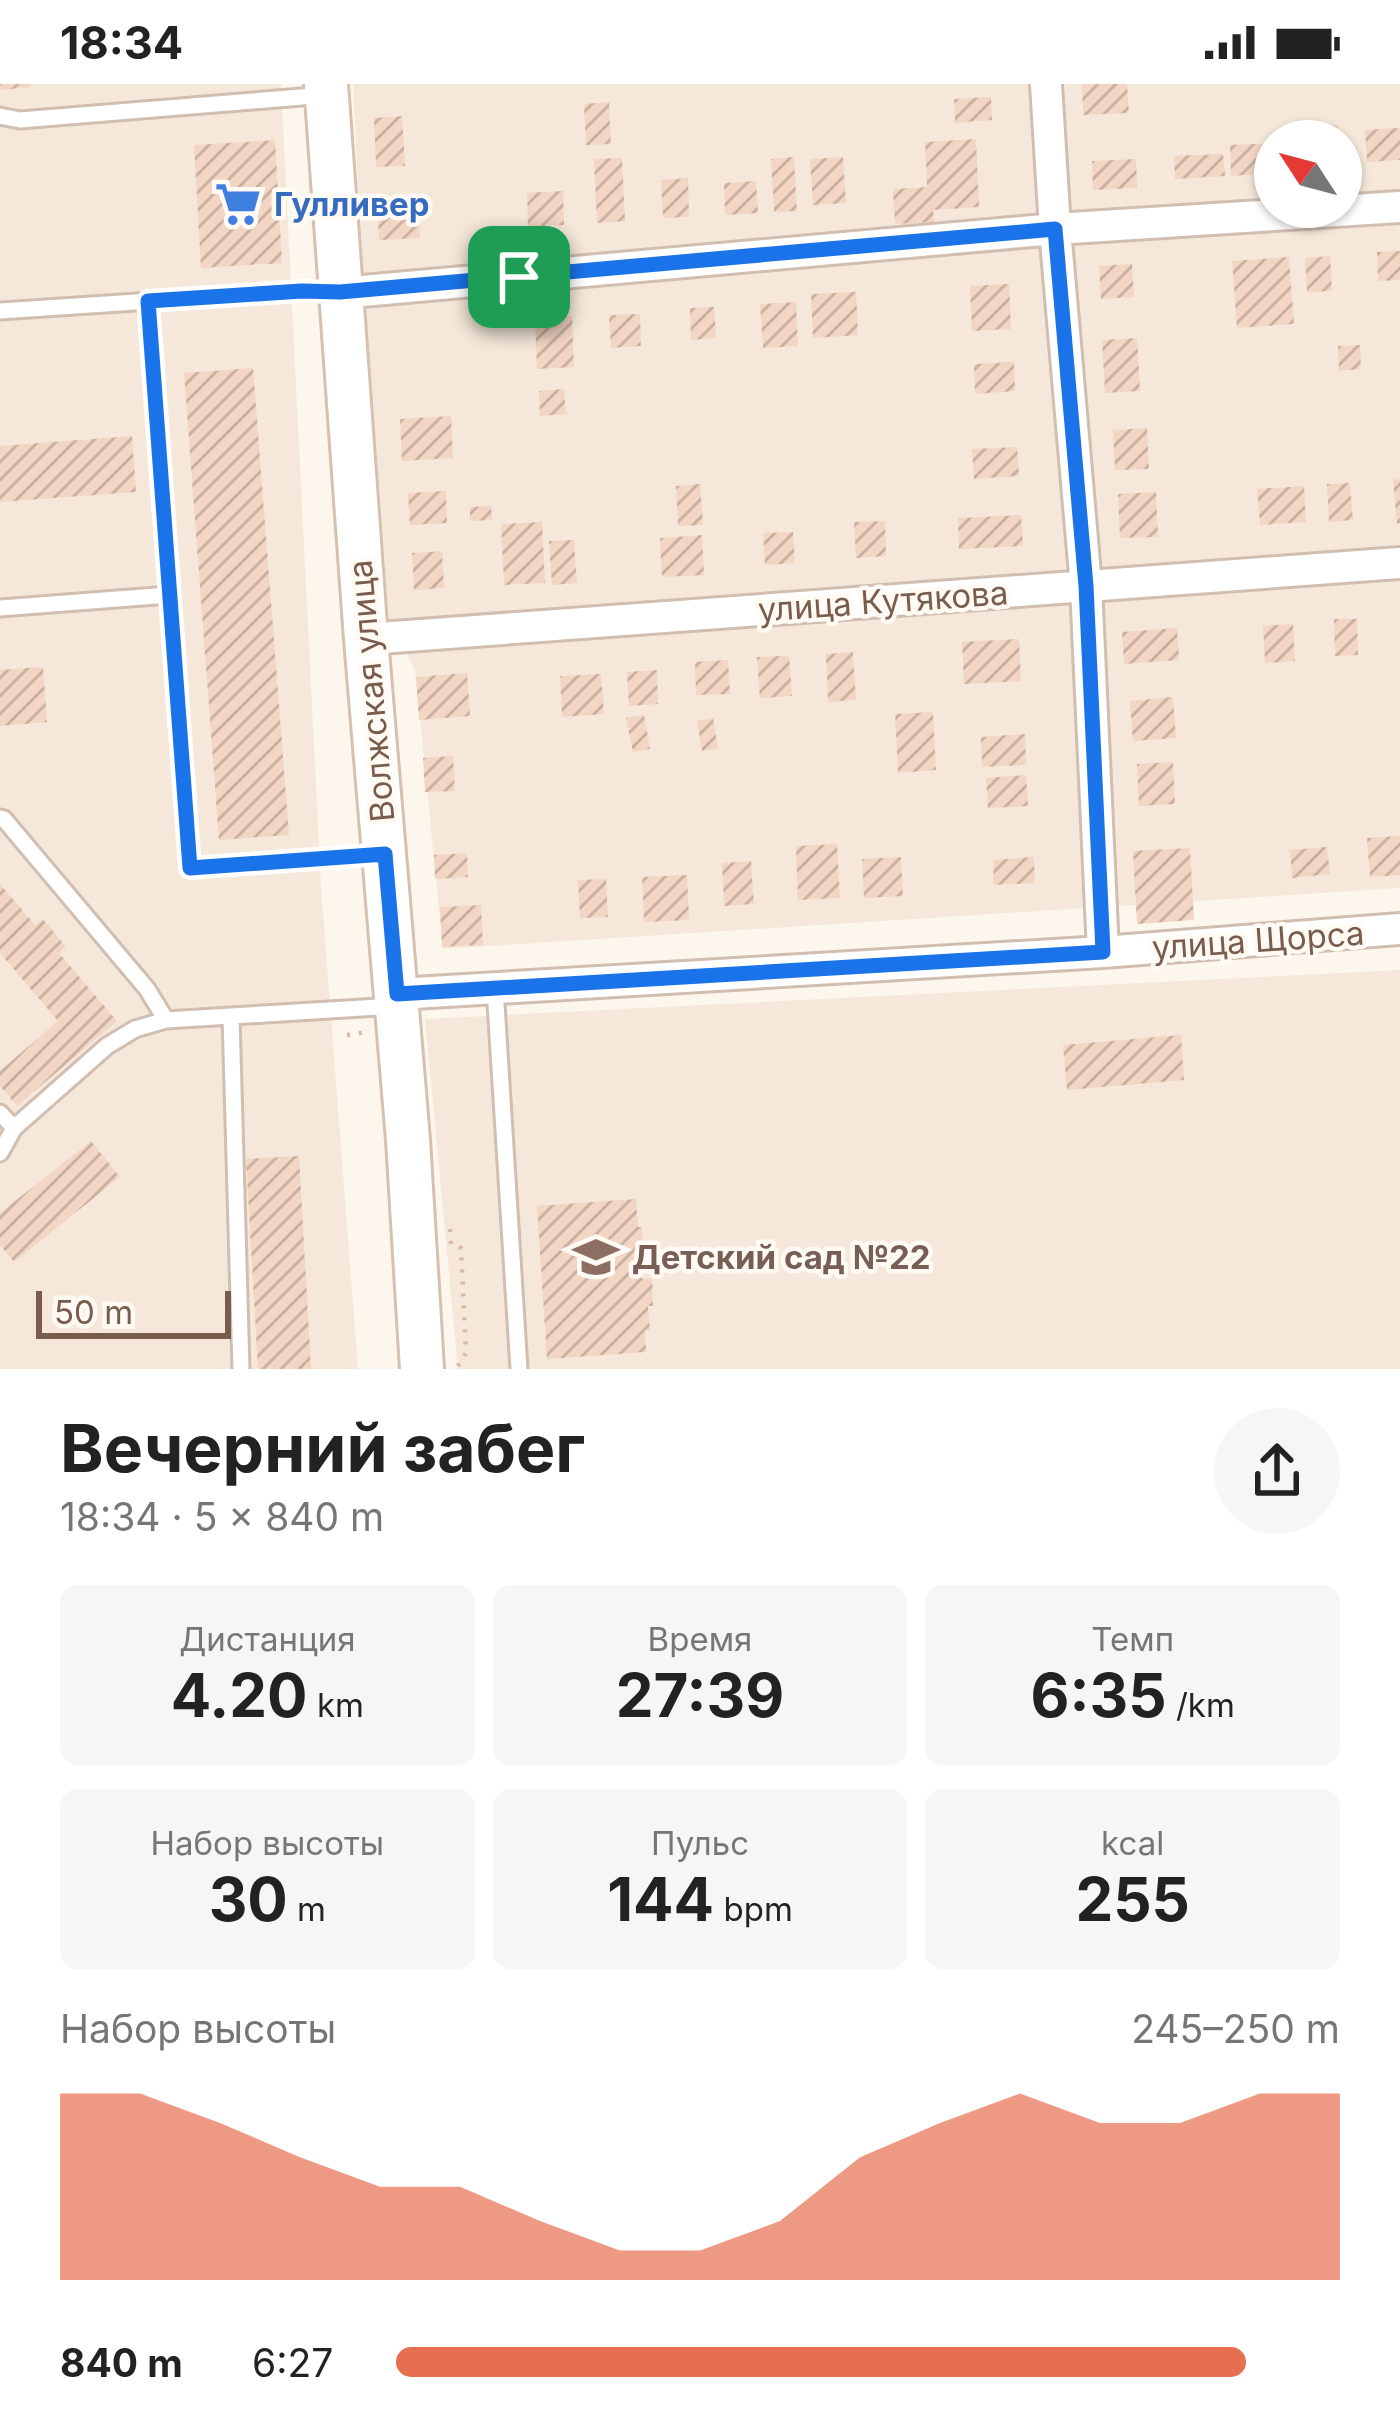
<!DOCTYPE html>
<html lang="ru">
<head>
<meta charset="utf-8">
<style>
	:root { --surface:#fff; --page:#f6f6f6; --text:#222; --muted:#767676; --accent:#e76f51 }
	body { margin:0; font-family:Inter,sans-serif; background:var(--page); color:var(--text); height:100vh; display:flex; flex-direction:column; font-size:45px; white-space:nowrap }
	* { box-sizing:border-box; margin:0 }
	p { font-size:39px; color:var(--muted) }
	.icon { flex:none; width:66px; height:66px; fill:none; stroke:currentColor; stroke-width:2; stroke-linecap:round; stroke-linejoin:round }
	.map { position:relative; height:1285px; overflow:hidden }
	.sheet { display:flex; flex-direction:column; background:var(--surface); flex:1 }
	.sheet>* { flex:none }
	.needle { width:78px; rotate:306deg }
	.tools { position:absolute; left:1254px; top:36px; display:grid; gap:24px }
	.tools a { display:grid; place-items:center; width:108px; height:108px; border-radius:50%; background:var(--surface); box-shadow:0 3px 9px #0004; font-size:60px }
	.scale { position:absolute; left:36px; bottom:30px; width:195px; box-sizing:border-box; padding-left:12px; border:6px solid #7a5c4d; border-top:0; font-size:33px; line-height:42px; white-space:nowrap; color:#7a5c4d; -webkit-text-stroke:9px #fffaf3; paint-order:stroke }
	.pin { position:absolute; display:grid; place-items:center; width:102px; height:102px; color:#fff; margin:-51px; border-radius:24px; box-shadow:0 6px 18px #0006 }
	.round { display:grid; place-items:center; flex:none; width:126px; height:126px; border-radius:63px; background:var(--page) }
	.head { display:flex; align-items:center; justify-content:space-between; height:204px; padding:0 60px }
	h1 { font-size:66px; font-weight:700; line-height:90px }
	.stats { display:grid; grid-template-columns:repeat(3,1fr); gap:18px; height:204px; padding:12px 60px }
	.stats div { display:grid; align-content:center; border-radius:18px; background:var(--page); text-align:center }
	.stats b { font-size:60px; font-weight:700 }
	.stats small { font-size:33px; font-weight:400 }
	.stats p { font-size:33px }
	.chart { height:336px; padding:24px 60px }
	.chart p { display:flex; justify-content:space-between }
	.chart svg { width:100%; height:216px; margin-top:12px; fill:var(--accent); opacity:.7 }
	ul { padding:0 60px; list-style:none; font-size:39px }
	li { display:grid; grid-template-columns:192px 144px 1fr; align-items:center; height:90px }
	li i { height:30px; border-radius:15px; background:var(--accent) }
	.status { display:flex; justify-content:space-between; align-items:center; height:84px; padding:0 60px; background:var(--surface); direction:ltr }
	.status svg { height:33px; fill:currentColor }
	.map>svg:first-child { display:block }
	.residential { fill:#f5e8da; fill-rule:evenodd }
	.building { fill:url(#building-hatch) }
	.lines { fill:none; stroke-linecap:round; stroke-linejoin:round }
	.lane-casing { stroke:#d1beb0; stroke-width:21 }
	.street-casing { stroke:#d1beb0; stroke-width:36 }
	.secondary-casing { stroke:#d6c0b0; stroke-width:48 }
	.path { stroke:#d9b8a5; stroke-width:4.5; stroke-dasharray:3 9; stroke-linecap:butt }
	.lane { stroke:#fff; stroke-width:15 }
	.street { stroke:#fff; stroke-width:30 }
	.secondary { stroke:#fff; stroke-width:42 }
	.route-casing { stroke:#fff; stroke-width:24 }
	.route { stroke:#1a73e8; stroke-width:15 }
	.labels { text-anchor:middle; stroke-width:9; stroke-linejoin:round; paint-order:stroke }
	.shop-label { font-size:33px; font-weight:bold; fill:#366cbe; stroke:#fffaf3; text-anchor:start }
	.street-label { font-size:33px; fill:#7a5c4d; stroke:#fffaf3 }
	.education-label { font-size:33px; font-weight:bold; fill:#785e54; stroke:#fffaf3; text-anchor:start }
</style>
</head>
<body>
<div class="status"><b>18:34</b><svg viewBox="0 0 49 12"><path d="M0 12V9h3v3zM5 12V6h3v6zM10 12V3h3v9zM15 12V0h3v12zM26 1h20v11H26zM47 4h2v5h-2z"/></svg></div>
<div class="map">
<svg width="1400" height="1285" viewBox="0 0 1400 1285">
	<defs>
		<pattern id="building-hatch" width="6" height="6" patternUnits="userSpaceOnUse" patternTransform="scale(3)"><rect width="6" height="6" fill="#f3d5c3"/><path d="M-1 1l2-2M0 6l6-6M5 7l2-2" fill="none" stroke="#cab0a1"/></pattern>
	</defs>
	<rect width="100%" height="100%" fill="#fdf6ec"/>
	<path class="residential" d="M0 0H281L321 802 358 1285H0Z
		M353 0H1400V804L443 865 415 586 389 536 361 169ZM1275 57H1341V123H1275Z
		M1400 886V1285H458L425 935Z"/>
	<path class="building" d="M0 0H31V3L0 6Z
		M1082 0H1127L1129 29 1083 31Z
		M991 13 992 36 955 39 954 15Z
		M609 18 611 60 586 61 584 20Z
		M402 32 405 82 376 83 374 34Z
		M1338 41 1339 57H1298L1297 43Z
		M1400 44V76L1367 78 1365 46Z
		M976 55 979 123 933 126 934 138 895 140 893 105 927 103 925 58Z
		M275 56 282 179 201 184 194 61Z
		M1275 59V89L1231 92 1230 61Z
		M1223 70 1225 92 1175 95 1174 72Z
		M794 73 797 127 774 128 771 75Z
		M843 73 846 119 813 121 810 75Z
		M622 74 625 137 597 139 594 75Z
		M1136 75 1137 104 1093 106 1092 77Z
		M688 94 689 133 663 134 661 96Z
		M756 97 758 129 725 131 724 99Z
		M563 107 564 141 528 143 527 109Z
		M418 116 420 154 379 156 377 118Z
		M1400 167V196L1378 197 1377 168Z
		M1330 172 1332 207 1307 208 1305 174Z
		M1289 173 1294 240 1237 244 1232 177Z
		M1132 180 1134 213 1101 215 1099 182Z
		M1009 200 1011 245 972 247 970 202Z
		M856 208 858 251 813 254 811 210Z
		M796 218 798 262 763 264 760 220Z
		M714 223 716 254 691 256 690 224Z
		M640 230 641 262 611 264 609 231Z
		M572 232 574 283 537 285 535 235Z
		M1137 254 1140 307 1105 309 1102 256Z
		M1360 261 1361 285 1339 287 1338 262Z
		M1014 278 1015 307 975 310 974 280Z
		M253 284 289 751 219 756 184 289Z
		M564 305 566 330 540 332 539 307Z
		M451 332 453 374 402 377 400 335Z
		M1147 344 1149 385 1115 386 1113 346Z
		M132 352 136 408 0 418V362Z
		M1017 363 1019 392 974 395 972 365Z
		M1400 395V439L1397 440 1393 396Z
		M1350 399 1353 436 1329 438 1327 400Z
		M700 400 703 441 678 442 676 402Z
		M1304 402 1306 438 1260 441 1257 405Z
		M446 407 447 439 410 441 408 409Z
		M1156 408 1158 453 1120 454 1118 410Z
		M491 422 492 436 470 437V423Z
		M1021 431 1023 462 959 465 958 434Z
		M885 437 886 472 856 474 854 438Z
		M542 438 545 499 504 501 501 440Z
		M793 448 795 479 765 481 763 449Z
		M702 451 704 491 662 493 660 454Z
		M574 456 577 499 552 501 549 457Z
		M442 467 444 504 414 506 412 469Z
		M1334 535H1357L1358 571 1335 572Z
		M1293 540 1295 577 1265 579 1263 542Z
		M1177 544 1179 576 1124 580 1122 548Z
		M1019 555 1021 597 964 600 962 558Z
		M853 568 856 616 828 618 826 570Z
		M789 572 792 612 760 614 757 573Z
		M728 576 730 610 696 611 695 578Z
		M43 583 47 638 0 642V586Z
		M657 586 658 620 629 622 627 588Z
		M467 589 470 632 419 636 416 593Z
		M601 590 604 630 562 633 560 592Z
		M1173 613 1176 654 1133 657 1130 617Z
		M933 628 936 686 898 689 895 630Z
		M644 631 650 665 633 668 626 634Z
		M713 634 718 665 702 667 697 637Z
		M1025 650 1026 681 982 683 981 653Z
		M453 672 455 707 425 708 423 674Z
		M1173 678 1175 720 1139 722 1137 680Z
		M1026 691 1028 722 988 724 986 694Z
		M1400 752V791L1370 793 1367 754Z
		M837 760 840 814 798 816 796 762Z
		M1327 763 1330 790 1292 794 1290 766Z
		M1190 764 1194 836 1137 840 1133 767Z
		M467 769 468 793 435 795 434 771Z
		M901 773 903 812 864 814 862 775Z
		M1034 773 1035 799 994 801 993 776Z
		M751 777 754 820 724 822 722 779Z
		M687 791 689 836 644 838 642 793Z
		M606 795 608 833 580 834 578 796Z
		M0 800 35 841 43 835 66 863 59 869 117 937 17 1022 0 1002V987L58 937 0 869Z
		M481 821 483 861 442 863 440 823Z
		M1181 951 1184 996 1067 1006 1063 961Z
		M91 1057 120 1093 14 1178 0 1161V1129Z
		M299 1072 311 1285H258L246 1075Z
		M636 1115 638 1143H642L643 1167 639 1168 642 1195 652 1194 653 1222H648L650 1246H645L646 1268 547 1275 537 1122Z"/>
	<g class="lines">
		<g class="lane-casing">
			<path id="lane" d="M0 32 20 36 326 11
				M148 217 190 785 382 770
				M0 227 302 207 337 208
				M0 524 169 511
				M0 734 4 735 147 905 166 936
				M495 904 519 1285
				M231 933 241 1285
				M0 1029 14 1044
				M0 1069 14 1044 107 962 135 945 166 936 395 922"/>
		</g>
		<g class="street-casing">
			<path id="street" d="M1046 0 1055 145 1086 502 1103 868
				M340 209 1055 145 1400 123
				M366 555 1400 479
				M397 910 1103 868 1400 845"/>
		</g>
		<g class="secondary-casing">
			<path id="secondary" d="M326 0 366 555 408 1056 422 1285"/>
		</g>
		<path class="path" d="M347 951 368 948
			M450 1145 451 1161 461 1164 466 1269 456 1285"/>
		<use href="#lane" class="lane"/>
		<use href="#street" class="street"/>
		<use href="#secondary" class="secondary"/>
	</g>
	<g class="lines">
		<g class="route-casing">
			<path id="route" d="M1055 145 1086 502 1103 868 397 910 385 770 190 784 148 217 302 207 340 208Z"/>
		</g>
		<use href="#route" class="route"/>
	</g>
	<defs>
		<g id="supermarket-bare" transform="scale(3.6)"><path d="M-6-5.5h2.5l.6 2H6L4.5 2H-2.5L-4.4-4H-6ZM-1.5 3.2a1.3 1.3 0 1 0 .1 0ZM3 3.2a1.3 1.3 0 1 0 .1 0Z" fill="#3f7fe0" stroke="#fffaf3" stroke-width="2.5" paint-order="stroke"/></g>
		<g id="school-bare" transform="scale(3.6)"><path d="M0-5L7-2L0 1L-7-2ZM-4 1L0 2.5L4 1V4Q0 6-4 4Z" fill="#8d6e63" stroke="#fffaf3" stroke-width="2.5" paint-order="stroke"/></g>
	</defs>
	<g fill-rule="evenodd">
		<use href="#supermarket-bare" x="238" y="120"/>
		<use href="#school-bare" x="596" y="1173"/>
	</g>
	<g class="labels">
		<g class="shop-label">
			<text x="274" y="132">Гулливер</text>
		</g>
		<g class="street-label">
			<text transform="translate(883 517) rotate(-4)" y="12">улица Кутякова</text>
			<text transform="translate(371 607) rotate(-95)" y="12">Волжская улица</text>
			<text transform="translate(1258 856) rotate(-4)" y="12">улица Щорса</text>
		</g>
		<g class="education-label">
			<text x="632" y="1185">Детский сад №22</text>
		</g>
	</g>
</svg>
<div class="tools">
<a><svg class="needle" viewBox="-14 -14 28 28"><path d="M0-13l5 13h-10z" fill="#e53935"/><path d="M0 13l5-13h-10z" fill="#767676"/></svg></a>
</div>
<div class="scale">50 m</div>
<div class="pin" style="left:519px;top:193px;background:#1e9e55"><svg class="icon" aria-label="arrive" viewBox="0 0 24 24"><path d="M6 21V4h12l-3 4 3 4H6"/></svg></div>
</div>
<section class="sheet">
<div class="head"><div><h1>Вечерний забег</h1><p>18:34 · 5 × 840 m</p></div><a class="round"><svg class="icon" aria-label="share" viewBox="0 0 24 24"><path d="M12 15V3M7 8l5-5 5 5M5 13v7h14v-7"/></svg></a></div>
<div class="stats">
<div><p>Дистанция</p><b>4.20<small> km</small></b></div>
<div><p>Время</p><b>27:39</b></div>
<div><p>Темп</p><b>6:35<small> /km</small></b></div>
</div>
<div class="stats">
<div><p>Набор высоты</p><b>30<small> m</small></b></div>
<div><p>Пульс</p><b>144<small> bpm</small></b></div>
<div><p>kcal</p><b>255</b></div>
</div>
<div class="chart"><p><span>Набор высоты</span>245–250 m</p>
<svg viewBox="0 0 160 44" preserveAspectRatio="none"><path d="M0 44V6L10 6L20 12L30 19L40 25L50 25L60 32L70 38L80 38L90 32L100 19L110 12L120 6L130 12L140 12L150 6L160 6V44z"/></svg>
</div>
<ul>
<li><b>840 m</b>6:27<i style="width:90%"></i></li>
</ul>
</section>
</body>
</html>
